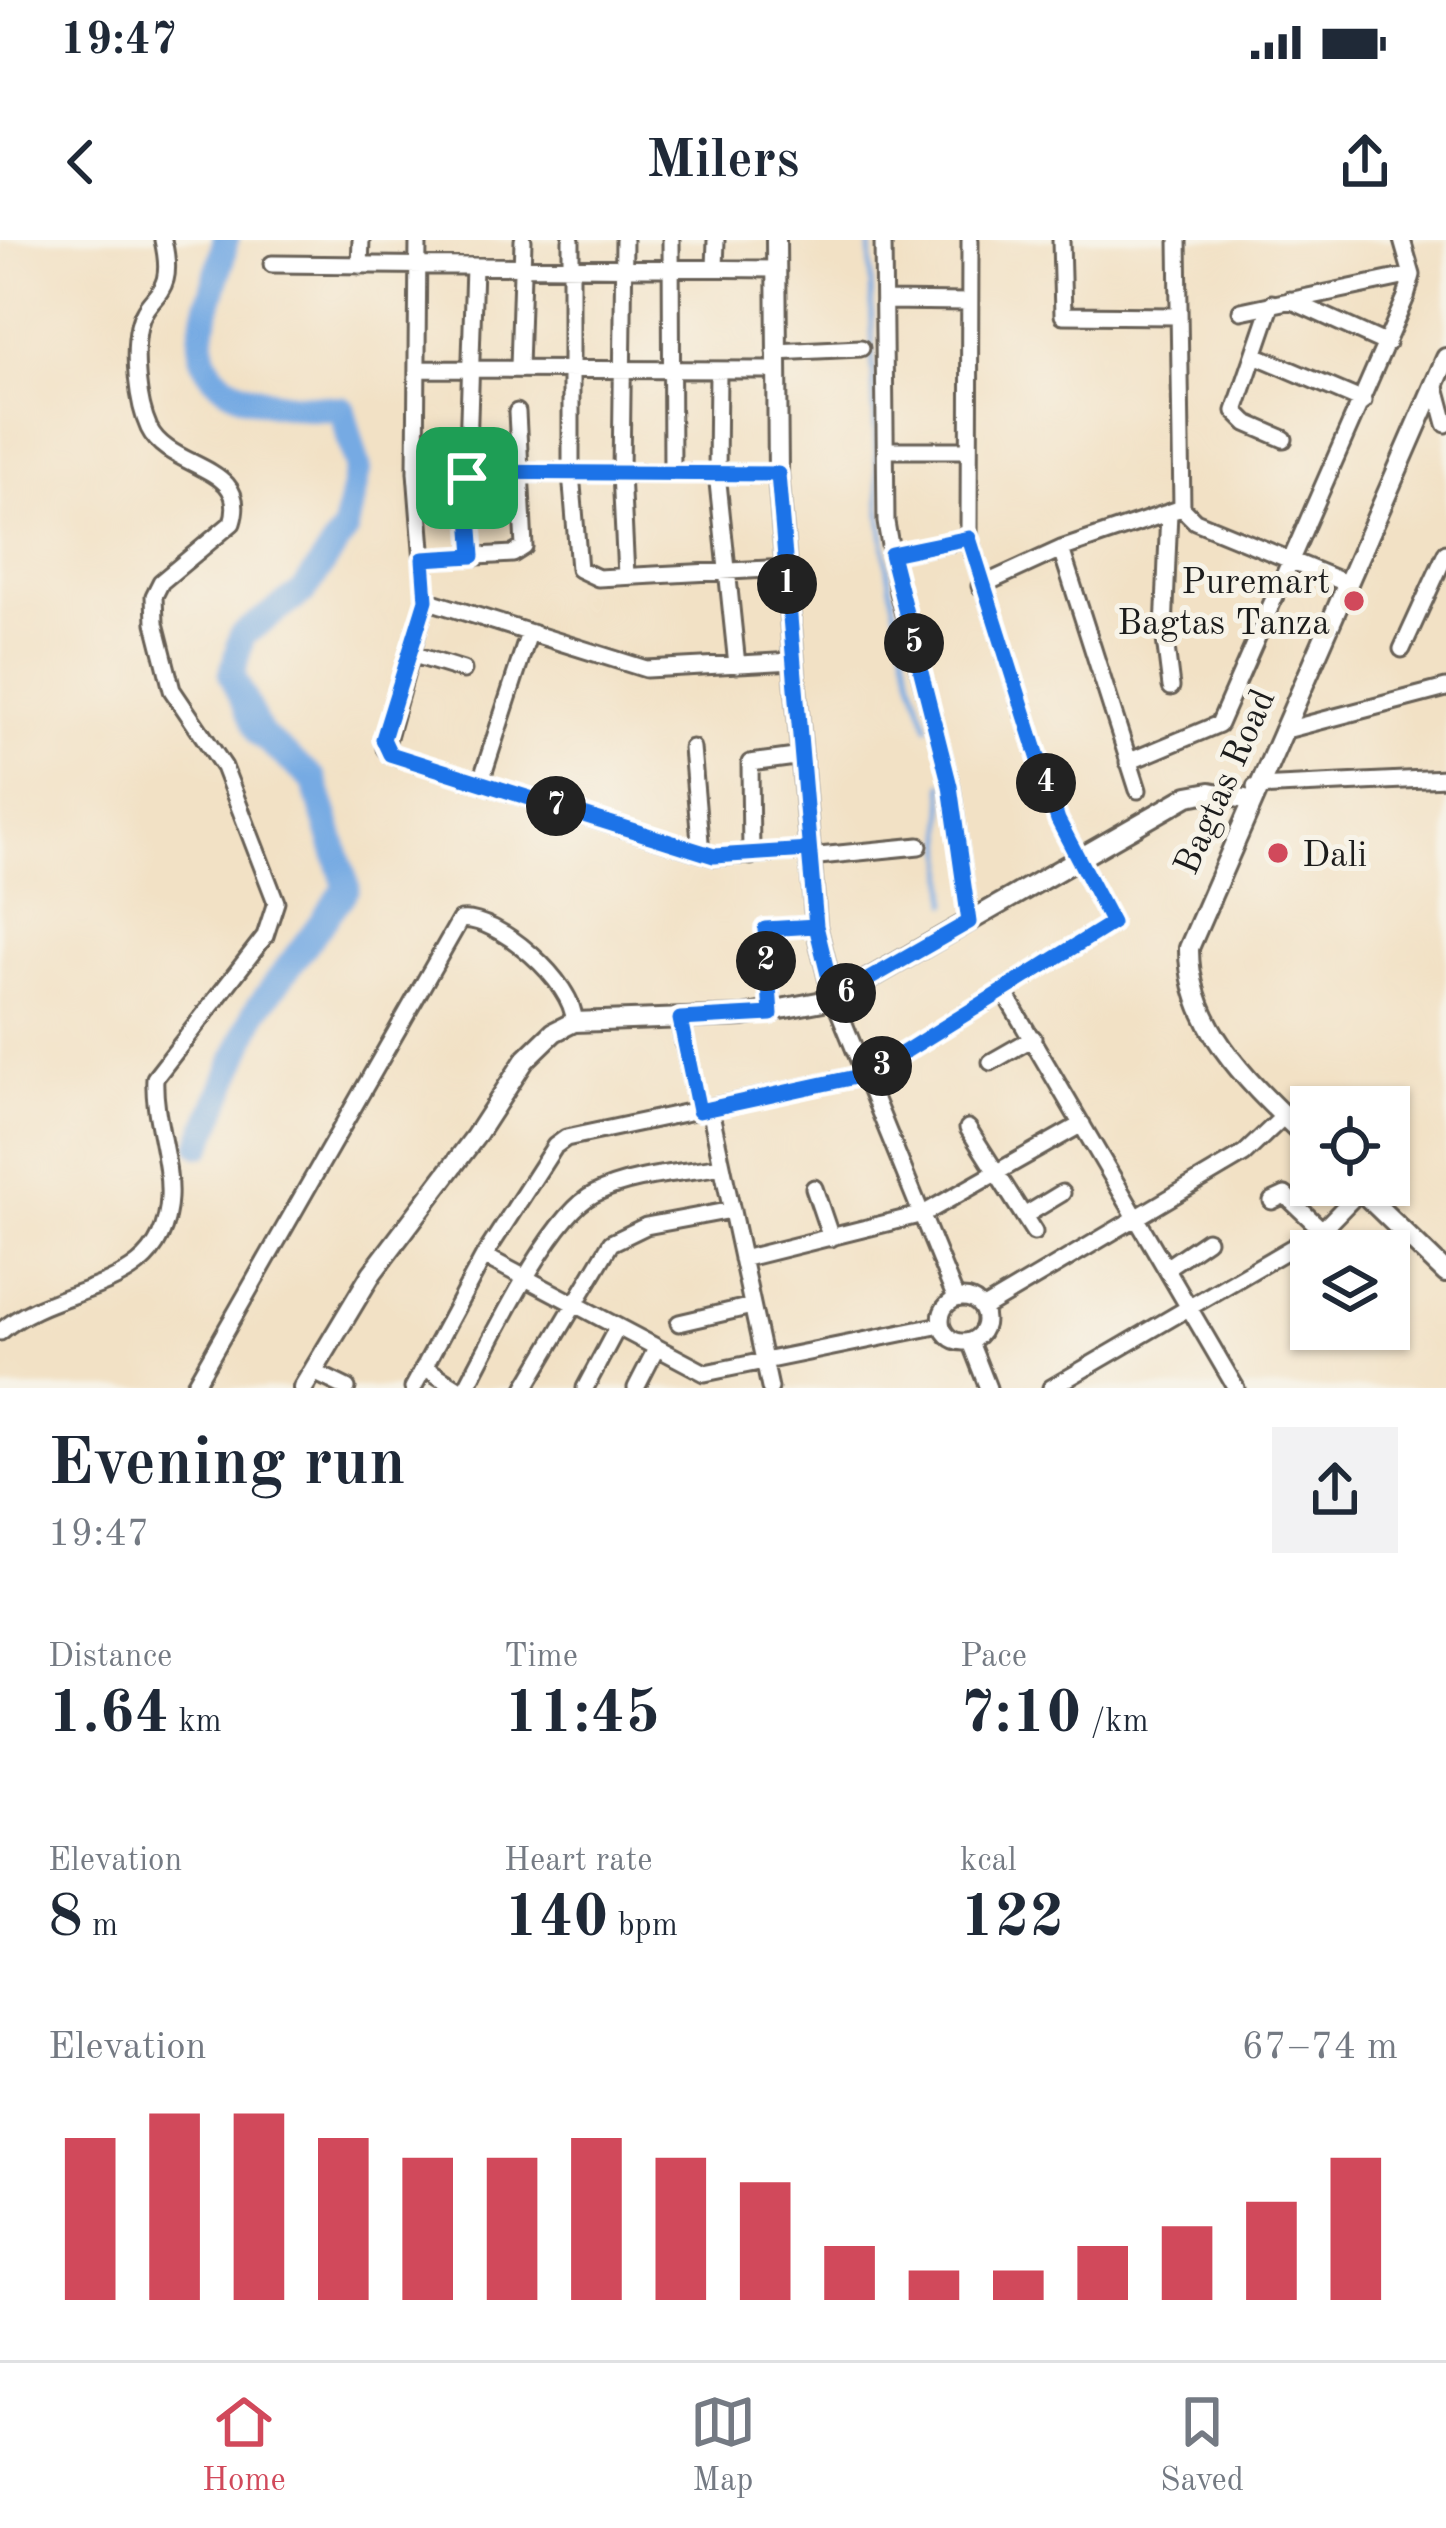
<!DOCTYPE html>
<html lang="en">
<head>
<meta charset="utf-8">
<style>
	:root { --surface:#fff; --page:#f2f2f3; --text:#1f2937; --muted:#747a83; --line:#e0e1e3; --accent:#d1495b }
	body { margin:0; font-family:"Old Standard TT",serif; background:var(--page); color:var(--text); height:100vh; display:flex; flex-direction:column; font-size:45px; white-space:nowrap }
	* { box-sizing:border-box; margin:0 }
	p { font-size:39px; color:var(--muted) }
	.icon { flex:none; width:66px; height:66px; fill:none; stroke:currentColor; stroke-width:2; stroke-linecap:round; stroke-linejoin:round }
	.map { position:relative; height:1148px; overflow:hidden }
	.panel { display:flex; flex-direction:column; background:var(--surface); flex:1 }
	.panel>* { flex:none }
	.buttons { position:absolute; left:1290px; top:846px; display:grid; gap:24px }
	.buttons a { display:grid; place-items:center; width:120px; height:120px; border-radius:0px; background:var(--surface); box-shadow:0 3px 9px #0004; font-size:60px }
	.pin { position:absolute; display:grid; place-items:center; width:102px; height:102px; color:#fff; margin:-51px; border-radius:24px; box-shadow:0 6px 18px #0006 }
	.km { position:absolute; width:60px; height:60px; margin:-30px; border-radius:50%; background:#222; color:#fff; font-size:33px; line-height:60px; text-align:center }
	.round { display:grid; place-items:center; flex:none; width:126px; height:126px; border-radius:0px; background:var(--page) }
	.summary { display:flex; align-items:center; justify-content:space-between; height:204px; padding:0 48px }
	h1 { font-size:66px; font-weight:600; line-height:90px }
	.figures { display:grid; grid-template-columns:repeat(3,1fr); gap:18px; height:204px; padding:12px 48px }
	.figures div { display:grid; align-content:center }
	.figures b { font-size:60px; font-weight:600 }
	.figures small { font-size:33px; font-weight:400 }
	.figures p { font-size:33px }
	.chart { height:336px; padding:24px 48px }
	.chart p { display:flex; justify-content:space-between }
	.chart svg { width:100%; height:216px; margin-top:12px; stroke:var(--accent); stroke-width:6 }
	.status { display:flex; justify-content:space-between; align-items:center; height:84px; padding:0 60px; background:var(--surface); direction:ltr }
	.status svg { height:33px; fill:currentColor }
	header { display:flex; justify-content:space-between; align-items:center; height:156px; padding:0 48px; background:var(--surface); font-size:54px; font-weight:600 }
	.menu { display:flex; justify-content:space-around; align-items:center; height:168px; border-top:3px solid var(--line); background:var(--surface); font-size:33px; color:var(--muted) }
	.menu a { display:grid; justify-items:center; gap:6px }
	.menu .current { color:var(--accent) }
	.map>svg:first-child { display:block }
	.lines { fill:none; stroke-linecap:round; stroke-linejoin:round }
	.stream { stroke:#76aae3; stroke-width:4.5 }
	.river { stroke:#76aae3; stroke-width:27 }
	.minor-casing { stroke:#676157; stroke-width:21 }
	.tertiary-casing { stroke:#676157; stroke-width:24 }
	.minor { stroke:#fff; stroke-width:15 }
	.tertiary { stroke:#fff; stroke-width:18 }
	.route-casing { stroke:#fff; stroke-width:24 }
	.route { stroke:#1a73e8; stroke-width:15 }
	.poi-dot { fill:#d1495b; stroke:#f7f3e8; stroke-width:4.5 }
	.labels { text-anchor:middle; stroke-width:10; stroke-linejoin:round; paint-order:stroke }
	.poi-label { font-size:36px; fill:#1c1c1c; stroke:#f7f3e8; text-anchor:end }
	.street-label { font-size:36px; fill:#1c1c1c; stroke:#f7f3e8 }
</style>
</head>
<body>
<div class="status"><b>19:47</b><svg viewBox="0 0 49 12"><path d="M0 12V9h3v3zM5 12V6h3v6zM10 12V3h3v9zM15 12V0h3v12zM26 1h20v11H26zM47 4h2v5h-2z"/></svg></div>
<header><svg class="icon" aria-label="back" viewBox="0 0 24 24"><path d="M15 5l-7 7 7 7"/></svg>Milers<svg class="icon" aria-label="share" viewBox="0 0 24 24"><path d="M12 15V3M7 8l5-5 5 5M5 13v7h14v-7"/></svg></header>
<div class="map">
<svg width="1446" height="1148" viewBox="0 0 1446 1148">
	<rect width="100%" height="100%" fill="#f7f3e8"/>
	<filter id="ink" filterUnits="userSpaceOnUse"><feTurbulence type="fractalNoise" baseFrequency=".00833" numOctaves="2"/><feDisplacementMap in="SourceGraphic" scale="24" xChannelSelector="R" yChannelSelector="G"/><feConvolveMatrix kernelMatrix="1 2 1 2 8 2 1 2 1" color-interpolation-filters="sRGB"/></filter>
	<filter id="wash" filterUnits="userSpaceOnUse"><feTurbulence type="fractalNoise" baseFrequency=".004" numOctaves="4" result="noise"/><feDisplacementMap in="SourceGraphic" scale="48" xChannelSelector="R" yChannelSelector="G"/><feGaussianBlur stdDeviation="2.7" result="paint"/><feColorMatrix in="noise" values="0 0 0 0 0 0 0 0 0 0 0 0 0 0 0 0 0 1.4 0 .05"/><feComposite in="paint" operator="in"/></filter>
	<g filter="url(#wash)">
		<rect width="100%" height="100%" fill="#f2e1c5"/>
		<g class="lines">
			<path class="stream" d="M870 0C875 166 868 328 928 487
				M943 544 948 664"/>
			<path class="river" d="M201 904 255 772 347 648 314 540 260 494 232 435 242 395 303 352 345 291 358 228 342 169C296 167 192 165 202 93 207 61 221 32 225 0"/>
		</g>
	</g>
	<g filter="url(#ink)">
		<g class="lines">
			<g class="minor-casing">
				<path id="minor" d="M418 0 416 232 426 360 385 508 390 514 714 617 809 610
					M571 0V233L579 329 598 338 785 328
					M624 0 621 233 626 336
					M671 0 672 233
					M883 0 886 282 898 352 951 546 969 682
					M1061 0 1063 75 1178 76
					M1178 0 1182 268 1195 281 1346 343
					M272 24 776 29
					M360 26 361 0
					M715 28 716 0
					M1290 60 1387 104
					M884 61 969 62
					M1272 63 1235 171 1247 183 1284 199
					M1241 71 1412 35
					M775 112 861 108
					M1255 115 1363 161
					M519 128 523 0
					M417 129 775 130
					M718 130 717 233 737 425
					M1435 143 1446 184
					M886 210H969
					M416 232 778 234
					M1169 272 1164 391 1171 447
					M1061 309 1138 550
					M891 314 969 299
					M473 316 467 238 474 27
					M423 319 513 314 524 307 517 172
					M980 346 1061 309 1182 268
					M426 360 646 429 794 421
					M1402 409 1446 313
					M411 414 463 430
					M1282 491 1446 448
					M692 508 701 613
					M1128 522 1219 484 1406 57 1412 35 1402 0
					M481 541 529 393
					M1255 547 1446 538
					M751 616 750 523 803 516
					M809 617 919 606
					M1004 752 1236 1148
					M834 759 956 1059
					M771 774 765 689 816 686
					M679 779 699 871
					M991 822 1033 798
					M710 869 770 1148
					M968 888 1034 992
					M814 948 831 998
					M1272 961 1285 955 1322 990
					M1024 976 1062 953
					M484 1016 705 1133 941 1085
					M742 1019 923 974 1082 884
					M1166 1028 1207 1000
					M941 1080a22 22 0 1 1 44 0a22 22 0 1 1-44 0Z
					M982 1069 1244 914 1284 876
					M679 1083 752 1066
					M0 1092C59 1040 164 1058 169 958 171 918 153 878 155 838L265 696 276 662 224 527 172 450 155 383 154 356 161 342 232 283C251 224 169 230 149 188 137 162 133 114 139 86 147 50 177 60 163 0
					M970 1102 988 1148
					M424 1127 457 1148
					M312 1131 347 1148
					M193 1148 460 680C496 674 576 744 574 782
					M413 1148 484 1016 555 906 566 898 869 834 1112 683 1058 580 969 299 970 0
					M466 1148C490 1103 551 975 594 954 631 935 682 933 722 926
					M525 1148 611 1003 646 986 732 970
					M585 1148 617 1088
					M636 1148 656 1109
					M1051 1148 1322 990 1361 950"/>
			</g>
			<g class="tertiary-casing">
				<path id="tertiary" d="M776 0 778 234 816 686 834 759
					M1311 902C1255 848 1188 791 1189 708L1446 118
					M1355 945 1446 1033
					M303 1148 372 1033 475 897 525 820 554 792 574 782 743 776 834 759 1188 556 1210 552 1250 560"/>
			</g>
			<use href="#minor" class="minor"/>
			<use href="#tertiary" class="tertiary"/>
		</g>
	</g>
	<g class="lines" filter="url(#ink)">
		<g class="route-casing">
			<path id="route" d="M467 238V232L778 234 816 686 765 689 771 774 680 779 699 871 869 834 1112 683 1058 580 969 298 891 314 950 546 969 682 834 759 816 686 809 610 714 616 390 514 383 499 426 360 423 319 473 316 467 238"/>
		</g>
		<use href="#route" class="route"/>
	</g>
	<g class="poi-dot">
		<circle cx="1354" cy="361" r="12"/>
		<circle cx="1278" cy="613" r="12"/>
	</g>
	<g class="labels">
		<g class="poi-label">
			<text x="1330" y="353">Puremart<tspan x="1330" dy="41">Bagtas Tanza</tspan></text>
			<text x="1302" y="626" text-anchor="start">Dali</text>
		</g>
		<g class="street-label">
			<text transform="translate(1223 541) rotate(-66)" y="13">Bagtas Road</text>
		</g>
	</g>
</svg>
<div class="buttons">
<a><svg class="icon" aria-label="locate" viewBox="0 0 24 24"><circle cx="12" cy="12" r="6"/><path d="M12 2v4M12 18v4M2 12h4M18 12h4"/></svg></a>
<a><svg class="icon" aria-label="layers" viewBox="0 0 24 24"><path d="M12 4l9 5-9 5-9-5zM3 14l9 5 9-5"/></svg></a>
</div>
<div class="pin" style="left:467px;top:238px;background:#1e9e55"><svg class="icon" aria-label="arrive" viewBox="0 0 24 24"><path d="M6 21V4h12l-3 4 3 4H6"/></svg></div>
<b class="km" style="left:787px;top:344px">1</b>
<b class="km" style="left:766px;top:721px">2</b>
<b class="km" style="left:882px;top:826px">3</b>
<b class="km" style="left:1046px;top:543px">4</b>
<b class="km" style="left:914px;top:403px">5</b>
<b class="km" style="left:846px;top:753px">6</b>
<b class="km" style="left:556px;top:566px">7</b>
</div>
<section class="panel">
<div class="summary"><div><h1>Evening run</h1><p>19:47</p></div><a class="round"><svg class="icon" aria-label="share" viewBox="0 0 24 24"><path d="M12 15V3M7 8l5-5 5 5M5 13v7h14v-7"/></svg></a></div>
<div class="figures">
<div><p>Distance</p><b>1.64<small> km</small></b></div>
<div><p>Time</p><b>11:45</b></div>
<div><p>Pace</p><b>7:10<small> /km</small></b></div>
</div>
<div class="figures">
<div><p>Elevation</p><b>8<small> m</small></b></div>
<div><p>Heart rate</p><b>140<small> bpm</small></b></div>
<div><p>kcal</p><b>122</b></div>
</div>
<div class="chart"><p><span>Elevation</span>67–74 m</p>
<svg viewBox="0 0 160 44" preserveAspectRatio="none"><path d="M5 44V11M15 44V6M25 44V6M35 44V11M45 44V15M55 44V15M65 44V11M75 44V15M85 44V20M95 44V33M105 44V38M115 44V38M125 44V33M135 44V29M145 44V24M155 44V15"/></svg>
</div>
</section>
<nav class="menu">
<a class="current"><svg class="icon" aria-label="home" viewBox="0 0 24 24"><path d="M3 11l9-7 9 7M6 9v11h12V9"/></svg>Home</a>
<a><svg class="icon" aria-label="map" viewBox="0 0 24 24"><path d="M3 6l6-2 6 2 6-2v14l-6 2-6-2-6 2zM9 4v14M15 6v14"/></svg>Map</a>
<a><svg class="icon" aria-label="saved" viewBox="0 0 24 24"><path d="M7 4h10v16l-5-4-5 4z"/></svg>Saved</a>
</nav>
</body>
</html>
